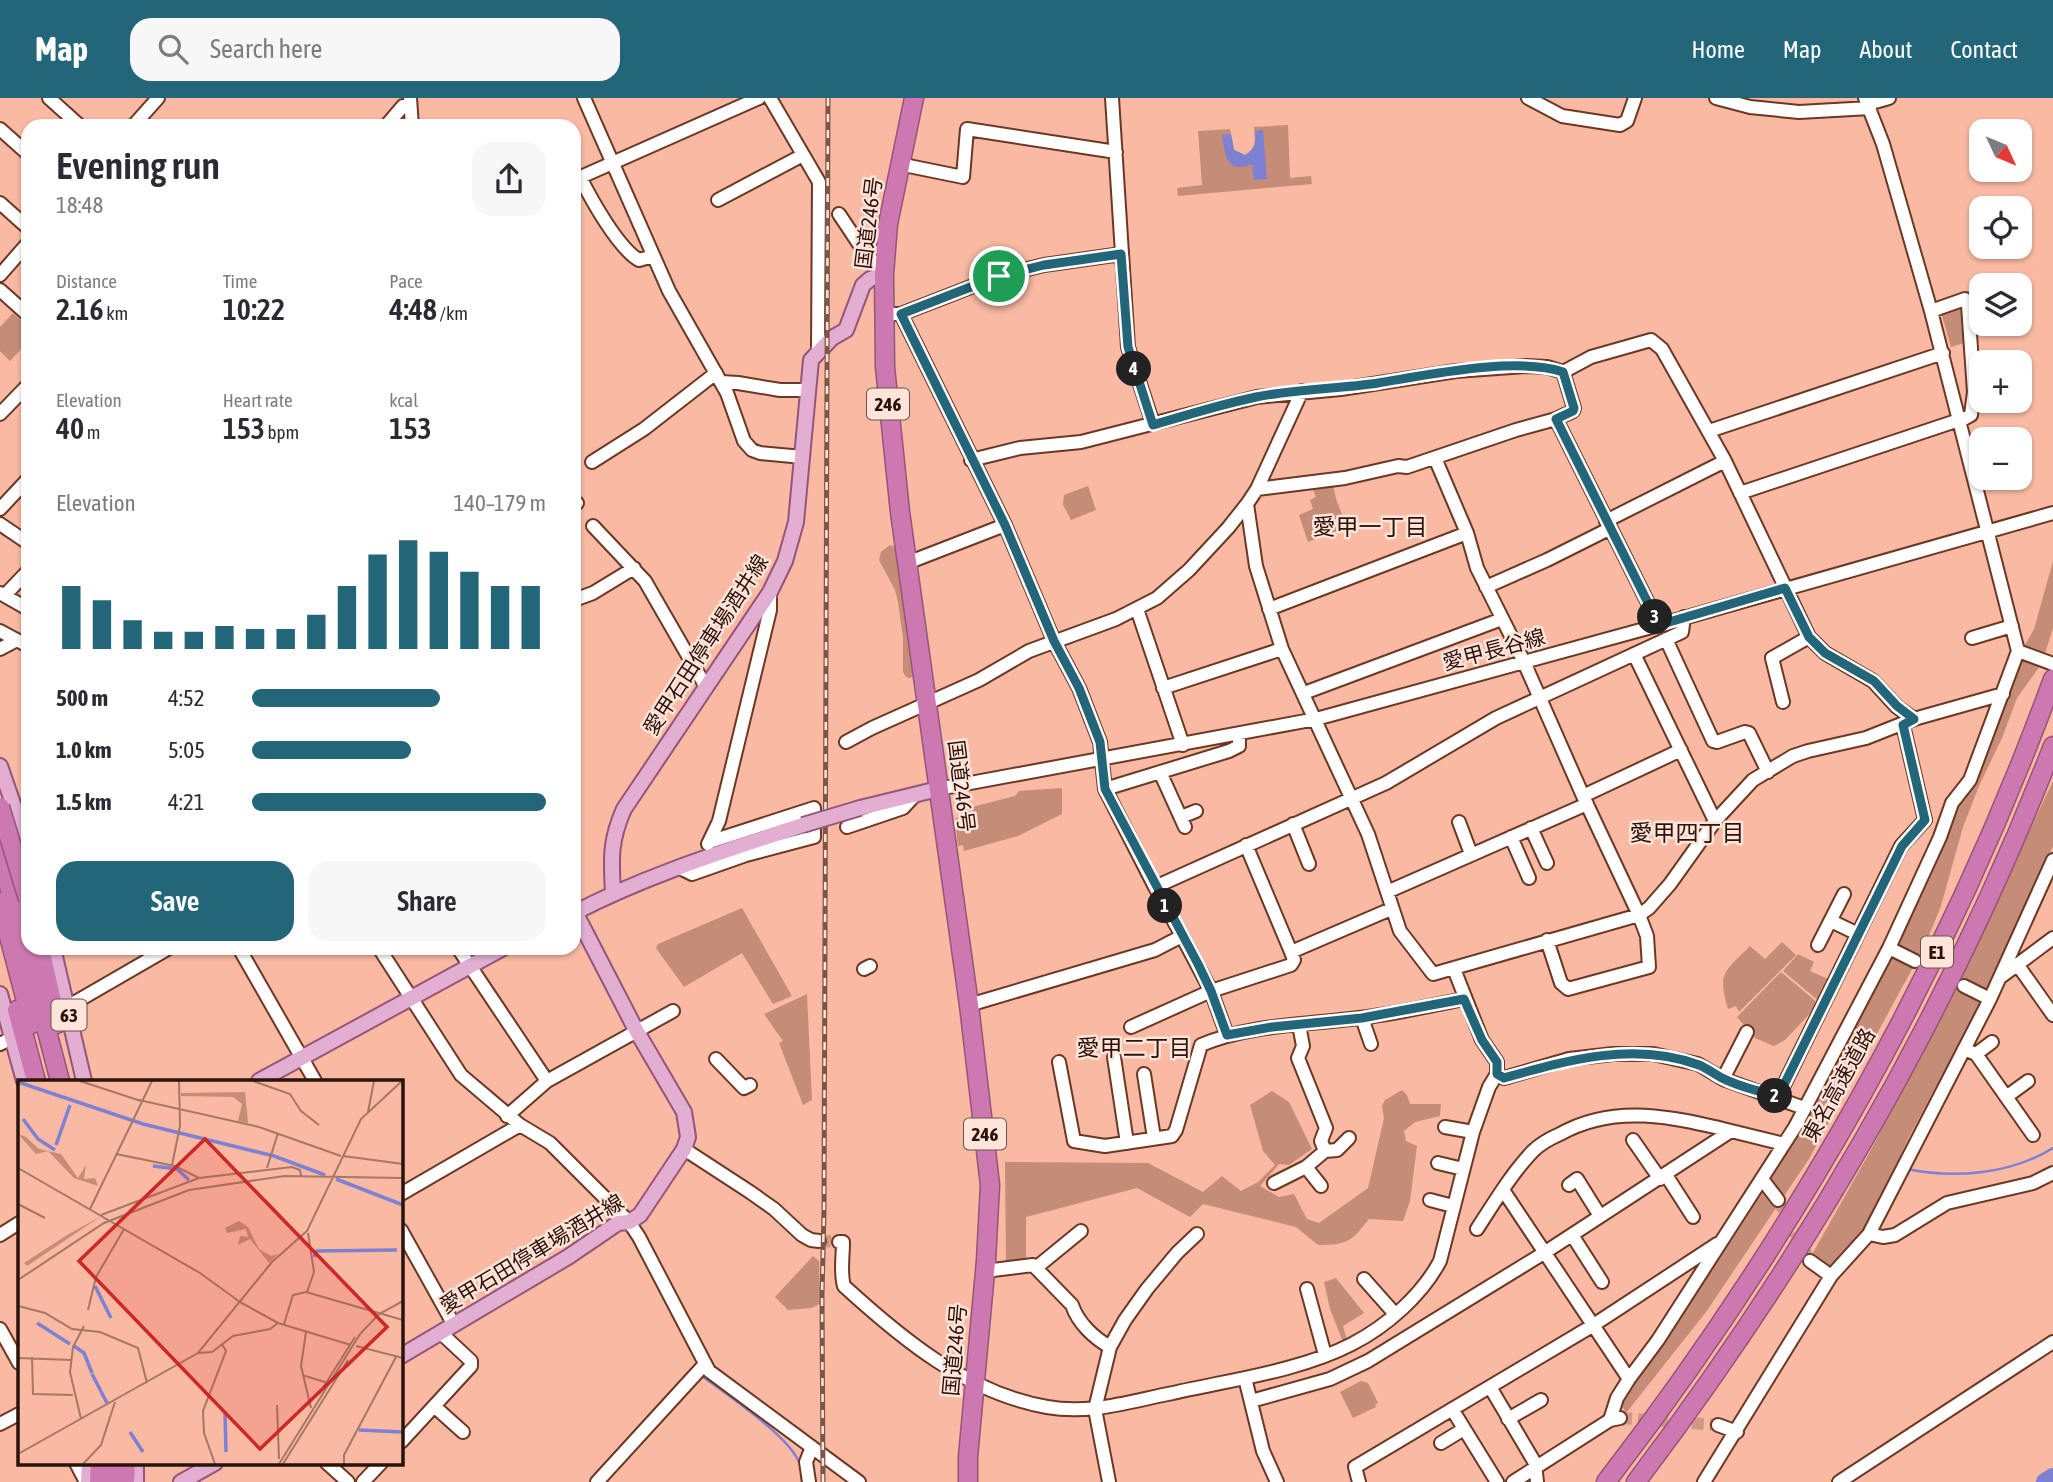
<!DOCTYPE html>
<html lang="en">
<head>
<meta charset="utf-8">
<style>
	:root { --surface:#fff; --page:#f7f7f7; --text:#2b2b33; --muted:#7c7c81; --accent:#236579 }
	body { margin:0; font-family:"Asap Condensed","Noto Sans JP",sans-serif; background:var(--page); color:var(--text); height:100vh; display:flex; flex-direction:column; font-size:26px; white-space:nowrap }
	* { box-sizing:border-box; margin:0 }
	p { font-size:23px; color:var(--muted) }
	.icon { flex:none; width:38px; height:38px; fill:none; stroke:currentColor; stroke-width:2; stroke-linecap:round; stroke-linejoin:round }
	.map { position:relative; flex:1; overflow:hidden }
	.sheet { position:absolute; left:21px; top:21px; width:560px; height:836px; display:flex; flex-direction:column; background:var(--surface); border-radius:21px; box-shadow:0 2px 5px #0004 }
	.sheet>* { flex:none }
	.needle { width:46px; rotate:134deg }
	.fabs { position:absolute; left:1969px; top:21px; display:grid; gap:14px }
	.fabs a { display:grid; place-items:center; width:63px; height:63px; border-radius:14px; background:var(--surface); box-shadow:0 2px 5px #0004; font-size:35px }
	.pin { position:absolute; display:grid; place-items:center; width:60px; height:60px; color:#fff; margin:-30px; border:4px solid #fff; border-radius:50%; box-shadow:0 2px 7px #0007 }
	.km { position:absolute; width:35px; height:35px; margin:-18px; border-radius:50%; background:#222; color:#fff; font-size:19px; line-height:35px; text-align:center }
	.round { display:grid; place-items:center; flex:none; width:74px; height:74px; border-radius:21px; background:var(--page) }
	.overview { display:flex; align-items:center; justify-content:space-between; height:119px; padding:0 35px }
	h1 { font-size:38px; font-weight:600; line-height:52px }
	.stats { display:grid; grid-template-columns:repeat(3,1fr); gap:10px; height:119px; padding:7px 35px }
	.stats div { display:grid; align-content:center }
	.stats b { font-size:30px; font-weight:600 }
	.stats small { font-size:19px; font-weight:400 }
	.stats p { font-size:19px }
	.chart { height:196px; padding:14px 35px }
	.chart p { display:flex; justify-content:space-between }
	.chart svg { width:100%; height:126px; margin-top:7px; stroke:var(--accent); stroke-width:6 }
	.button { display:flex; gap:14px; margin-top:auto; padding:14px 35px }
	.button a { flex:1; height:80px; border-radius:21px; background:var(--accent); color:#fff; font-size:28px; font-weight:600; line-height:80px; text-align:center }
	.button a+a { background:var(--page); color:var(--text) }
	ul { padding:0 35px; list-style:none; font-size:23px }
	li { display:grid; grid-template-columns:112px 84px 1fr; align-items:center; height:52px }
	li i { height:18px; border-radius:9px; background:var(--accent) }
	header { display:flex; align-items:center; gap:42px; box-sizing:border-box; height:98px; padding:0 35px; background:var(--accent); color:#fff }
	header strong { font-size:33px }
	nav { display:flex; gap:38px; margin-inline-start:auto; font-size:24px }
	.search { width:490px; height:63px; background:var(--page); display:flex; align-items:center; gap:18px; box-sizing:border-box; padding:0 24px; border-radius:21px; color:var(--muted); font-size:26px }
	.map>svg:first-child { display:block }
	.green { fill:#c58c77 }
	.water { fill:#7e81d3 }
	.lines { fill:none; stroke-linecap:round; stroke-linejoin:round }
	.stream { stroke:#7e81d3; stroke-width:2.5 }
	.river { stroke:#7e81d3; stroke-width:18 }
	.minor-tunnel { stroke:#cf9884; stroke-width:12; stroke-dasharray:12 6; stroke-linecap:butt }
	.minor-casing { stroke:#6c3723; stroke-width:16 }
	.major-casing { stroke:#945577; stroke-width:18 }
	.highway-casing { stroke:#945577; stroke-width:21 }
	.minor { stroke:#fff; stroke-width:12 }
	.major { stroke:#e2aed1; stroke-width:14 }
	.highway { stroke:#ce78b2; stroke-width:18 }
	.rail-casing { stroke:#7d5648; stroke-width:5 }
	.rail { stroke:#ffe4da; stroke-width:2.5; stroke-dasharray:8; stroke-linecap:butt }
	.major-bridge-casing { stroke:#945577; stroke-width:18; stroke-linecap:butt }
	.highway-bridge-casing { stroke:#945577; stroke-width:21; stroke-linecap:butt }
	.major-bridge { stroke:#e2aed1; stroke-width:14 }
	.highway-bridge { stroke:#ce78b2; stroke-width:18 }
	.route-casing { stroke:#fff; stroke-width:14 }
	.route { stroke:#236579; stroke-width:9 }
	.labels { text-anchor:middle; stroke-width:5; stroke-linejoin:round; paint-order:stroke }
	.shield { fill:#ffe4da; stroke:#695248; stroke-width:2 }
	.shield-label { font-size:19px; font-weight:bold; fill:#29130a }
	.street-label { font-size:21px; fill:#29130a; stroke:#ffe4da }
	.neighbourhood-label { font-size:23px; fill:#29130a; stroke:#ffe4da }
	.inset-river { fill:none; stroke:#7e81d3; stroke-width:3.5 }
	.inset-road { fill:none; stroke:#a67765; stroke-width:2 }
	.view { fill:#cd2726; fill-opacity:0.15; stroke:#cd2726; stroke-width:3.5 }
	.inset-edge { fill:none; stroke:#29130a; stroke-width:3.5 }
</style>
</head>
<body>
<header>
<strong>Map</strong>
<div class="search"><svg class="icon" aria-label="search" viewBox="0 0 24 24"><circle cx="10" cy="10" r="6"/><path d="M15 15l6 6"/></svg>Search here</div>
<nav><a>Home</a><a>Map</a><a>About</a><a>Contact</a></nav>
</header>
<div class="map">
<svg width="2053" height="1384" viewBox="0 0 2053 1384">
	<rect width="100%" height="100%" fill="#f9b9a2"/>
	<path class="green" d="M1288 27 1290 80 1311 78 1312 86 1178 98 1177 90 1202 87 1198 33 1230 31 1234 52 1245 57C1257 50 1255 41 1254 29Z
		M1960 207 1964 209 1968 240 1964 245 1951 249 1941 214Z
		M13 215 28 229V244L10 263 0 253V229Z
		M1333 386 1336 401 1347 429 1308 444 1299 417 1313 411 1310 402 1316 399 1312 389Z
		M1088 388 1096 412 1071 422 1063 407 1064 397Z
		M890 447 896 449 914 578 910 580 906 579 903 574V540L898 504 895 492 879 462 881 454Z
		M2053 463V530L2042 565 2017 600 2002 640 1979 688 1963 729 1941 808 1924 849 1809 1061 1706 1214 1626 1315 1620 1304 1663 1243 1878 876 1898 854 1899 842 1954 706 1973 685 2002 613 2008 588 2020 556 2034 531Z
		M2053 683V748L1991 888 1980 894 1982 902 1908 1041 1867 1130 1831 1171 1810 1160 1872 1050 1955 891Z
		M1062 690V716L1018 738 964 753 963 747 958 748 955 722 959 718 960 712 1015 698 1019 693Z
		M742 810 792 898 773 906 742 855 684 889 656 850 658 846Z
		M1782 844 1796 857 1739 914 1736 908 1728 911C1717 873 1725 874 1750 848L1765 861Z
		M1798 856 1814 864 1810 873 1830 882 1820 904 1783 873Z
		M1781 874 1819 906 1785 942 1774 948 1755 940 1737 919Z
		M807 896 812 1002 803 1007 779 945 783 943 764 916Z
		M1402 992 1407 997 1410 1006H1441L1440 1018 1415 1024 1404 1033 1406 1043 1417 1048 1410 1103 1403 1123 1369 1121C1351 1144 1347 1147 1318 1147L1296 1129 1203 1106 1190 1119 1137 1090 1026 1119V1160L1006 1165 1005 1064 1148 1065 1203 1094 1222 1078 1241 1093 1258 1084 1275 1067 1263 1053 1250 1007 1272 993 1289 1004 1312 1051 1289 1067 1279 1066 1260 1088 1279 1099 1294 1096 1307 1121 1319 1125 1368 1090 1384 1020 1382 1008 1385 1002Z
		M813 1158 819 1163 820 1206 811 1210 788 1212 775 1199Z
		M1336 1180 1364 1215 1343 1228 1347 1242 1343 1244 1330 1211 1324 1184Z
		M1361 1283 1368 1285 1378 1305 1375 1307 1376 1309 1353 1320 1340 1294Z"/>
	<path class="water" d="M1263 32 1267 81 1254 82 1252 66C1226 77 1225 56 1222 37L1231 36 1234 52 1245 57C1256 51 1256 44 1255 33Z"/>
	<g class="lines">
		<path class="stream" d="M1907 1071C1955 1081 2011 1076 2053 1050
			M701 1277C725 1296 792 1339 800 1367 802 1372 801 1379 802 1384"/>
		<path class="river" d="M2045 1384 2053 1379"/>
		<path class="minor-tunnel" d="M1778 1102 1810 1163
			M819 1143 839 1144
			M1620 1320 1718 1327"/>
		<g class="minor-casing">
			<path id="minor" d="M49 0 80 28
				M410 0 412 28
				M584 0 669 193 727 295 744 343 752 352 760 355 803 359
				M770 0 819 84 818 253
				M1112 0 1128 249 1153 326
				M1528 0 1562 18 1620 27 1627 23 1635 0
				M1716 0 1750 9 1799 14 1870 10
				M1868 6 1889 0
				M133 28 158 0
				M386 28 403 8
				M0 31 28 56
				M899 66 963 79 967 31 1116 54
				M580 79C591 101 618 150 639 162L653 158
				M574 82 759 0
				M718 102 803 57
				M0 105 28 130
				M839 116 863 152 884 176
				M0 177 28 145
				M0 192 28 217
				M1931 213 1965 201 1968 207 1974 294 1971 317 1960 323
				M884 216H901L1005 427 1054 543 1079 590 1100 644 1105 691 1155 789
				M901 216 999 178 1044 167 1121 156
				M721 284 738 285 780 292H808
				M0 316 28 287
				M1556 321 1659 527
				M1709 333 1943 255
				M1435 360 1467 435 1477 470 1524 564 1583 698 1639 817 1647 838 1649 869 1568 891 1561 885 1547 842
				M971 362 1020 350 1081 344 1257 299 1341 291 1456 273 1527 268 1547 269 1563 274 1591 259 1651 242 1662 251 1725 363 1809 539 1825 555 1873 583 1897 609 1914 621
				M592 364 644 331 716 275
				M1257 391 1345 380 1398 368 1407 369 1516 332 1556 321 1573 313 1574 310 1563 274
				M1740 395 1959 322
				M574 406 577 405
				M1247 406 1256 468 1282 551 1368 736 1400 833 1433 876 1639 817 1649 810 1670 786 1715 723 1753 682 1793 658 1808 653 1866 640 1914 621 2003 596
				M0 411 28 381
				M1606 423 1725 363
				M0 426 28 445
				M593 428 645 483 706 589
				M907 465 1005 427
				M1486 489 1547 462 1609 431
				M0 495 28 511
				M5 497 28 473
				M574 502 593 495 634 470
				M1137 511 1183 647
				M1269 511 1467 435
				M0 533 28 548
				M1972 540 2012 528
				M1666 541 1713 643 1717 644 1745 634 1749 635 1768 674
				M0 551 17 542
				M2018 553 2053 566
				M1634 556 1715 723
				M1163 590 1282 551
				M1304 595 1502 521
				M1783 604 1772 560 1809 539
				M1903 627 1925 722
				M846 644 872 630 979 582 1029 553 1116 521 1157 500 1189 472 1228 430 1247 406 1257 391 1302 293
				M1160 674 1185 729
				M938 691 1316 621 1659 527 2053 415
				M1105 691 1229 653 1239 648V636
				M1583 698 1681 652
				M1181 719 1196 713
				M1459 724 1471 756
				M1293 726 1309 766
				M847 729 903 710 916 696
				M1531 730 1547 765
				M1511 739 1529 780
				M708 746 719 723 770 512V494
				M678 769 692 776 746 757 814 739V710L709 744
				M1387 794 1587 706
				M1831 823 1858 836
				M1182 838 1211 893 1291 867 1294 862 1291 854 1246 747
				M1818 847 1844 796
				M239 850 315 983
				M379 850 461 977 520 1027 550 1045 629 1124 639 1139 709 1273 859 1384
				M458 850 547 983
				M1889 850 1915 863
				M1291 854 1391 811
				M2017 866 2053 917
				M864 871 870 868
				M2002 878 2053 840
				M1964 888 1990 901
				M969 907 1155 852 1182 838 1155 789 1386 685 1496 620 1682 534 1684 519
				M67 909 169 850
				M1362 920 1371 946
				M1299 927 1303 948 1298 960 1326 1030 1321 1043 1325 1053 1337 1052 1349 1040
				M1131 929 1211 893 1227 937
				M0 946 12 940
				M1964 951 1976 956 2033 1037
				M1976 956 1992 944
				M1114 959 1127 1045
				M716 961 744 990 750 987
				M1059 964 1074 1043 1105 1048 1172 1038 1176 1032 1201 947C1250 926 1306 927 1359 920 1394 916 1429 908 1464 901
				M1144 976 1154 1040
				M1497 976 1504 980 1569 961 1613 956H1653L1698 966 1723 981 1804 1010
				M1723 981 1747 934
				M1778 999 1901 748 1925 722
				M2006 999 2028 983
				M507 1018 547 983 673 913
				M1445 1029 1473 1034
				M1633 1042 1660 1081
				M684 1051 750 1094 774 1111 802 1137 811 1142 819 1143
				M1438 1065 1463 1071
				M1666 1077 1693 1119
				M1762 1081 1778 1102
				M1274 1085 1306 1069
				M1569 1087 1577 1081 1600 1118
				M1321 1088 1306 1069 1325 1053
				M1503 1092 1629 1281
				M401 1096 520 1027
				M1430 1102 1453 1108
				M1477 1131C1494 1105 1511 1076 1533 1053 1540 1046 1551 1040 1560 1036 1615 1005 1673 1019 1731 1033
				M401 1132 454 1227
				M1869 1136 1883 1139 1895 1137 1947 1105 2033 1085 2053 1075
				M0 1137 19 1125
				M1572 1137 1602 1184
				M839 1144H843C843 1159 840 1175 844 1188 902 1241 967 1295 1047 1309 1090 1317 1131 1303 1173 1295 1230 1282 1300 1273 1352 1246 1387 1228 1422 1197 1440 1163L1473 1034 1489 989 1497 976V964L1482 942 1454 871
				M1810 1163 1831 1178
				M1037 1169 1081 1133
				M985 1173 1033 1167 1072 1207C1078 1225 1094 1240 1110 1249
				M1364 1181 1395 1216
				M1307 1191 1325 1257
				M0 1231 19 1265
				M1245 1280 1263 1353 1277 1384
				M1490 1289 1535 1365 1537 1384
				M1251 1303 1330 1281 1368 1263 1544 1155 1731 1033 1784 1046
				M434 1308 463 1334
				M1452 1311 1497 1384
				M1508 1321 1541 1302
				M1610 1322 1617 1300 1629 1281 1658 1242 1795 1029 1889 850 1940 739 1952 705 1970 682 2018 553 1931 213 1883 46 1865 0
				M0 1326 19 1316
				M1718 1327 1737 1334
				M401 1344 471 1268V1263L441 1235
				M1441 1345 1464 1331
				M76 1365 86 1384
				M327 1365 348 1384
				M363 1384 381 1365
				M597 1384 705 1266
				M809 1384 806 1364 812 1349
				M1109 1384 1095 1311 1110 1249 1125 1222 1147 1191 1177 1155 1197 1136
				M1359 1384 1355 1369 1592 1228 1717 1146
				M1513 1384 1610 1322 1620 1320
				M1704 1384 1831 1178 1869 1136 1990 901 2053 762
				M1839 1384 2053 1244"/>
		</g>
		<g class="major-casing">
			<path id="major" d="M0 668 28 749
				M860 710 938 691
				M613 794C611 761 610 742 624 711L770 494 785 463 796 424 811 262 832 240 846 232 863 187 870 181 884 176
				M574 815C647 777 725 753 803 727
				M53 850 84 983
				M0 896 24 983
				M259 983 503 850
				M401 1258 568 1159 618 1125 629 1124 640 1117 684 1051 688 1039 684 1014 636 932 575 814
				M88 1384 89 1365
				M136 1384V1365
				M181 1384 215 1365"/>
		</g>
		<g class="highway-casing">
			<path id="highway" d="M914 0 888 126 884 176 885 269 900 414 969 907 990 1087 986 1163 968 1359V1384
				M0 754 60 983
				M0 804 32 926
				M40 850 57 926
				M17 912 36 983
				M99 1384 100 1365
				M112 1384 113 1365
				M125 1384 126 1365
				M1606 1384C1793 1141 1948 869 2053 581
				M1636 1384C1808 1157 1950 913 2053 648"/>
		</g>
		<use href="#minor" class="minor"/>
		<use href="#major" class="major"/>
		<use href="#highway" class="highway"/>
		<g class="rail-casing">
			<path id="rail" d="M823 1384 822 1196 824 1114 828 0"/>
		</g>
		<use href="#rail" class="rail"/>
		<g class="major-bridge-casing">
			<path id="major-bridge" d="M803 727 860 710"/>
		</g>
		<g class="highway-bridge-casing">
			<path id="highway-bridge" d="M0 709 28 801"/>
		</g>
		<use href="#major-bridge" class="major-bridge"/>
		<use href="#highway-bridge" class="highway-bridge"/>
	</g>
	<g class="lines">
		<g class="route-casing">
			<path id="route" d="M1121 156 1128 249 1153 327C1187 317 1222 306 1256 299 1296 291 1338 291 1378 285 1427 277 1517 258 1563 274L1574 310 1573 313 1556 321 1659 527 1785 490 1809 539 1825 555 1874 583 1897 608 1914 621 1903 627 1925 722 1902 748 1778 999C1760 993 1739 989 1722 980 1714 976 1707 970 1699 967 1634 943 1568 962 1504 980L1497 976V964L1482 942 1464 901 1362 920 1272 929 1227 937 1211 893 1198 866 1105 691 1100 644 1079 590 1054 543 1005 427 901 216 999 178 1044 167Z"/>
		</g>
		<use href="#route" class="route"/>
	</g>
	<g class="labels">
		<g class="shield">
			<rect x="867" y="290.5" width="42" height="31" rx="5"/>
			<rect x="1921" y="838.5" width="32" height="31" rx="5"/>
			<rect x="51.5" y="901.5" width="35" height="31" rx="5"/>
			<rect x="964" y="1020.5" width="42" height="31" rx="5"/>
		</g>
		<g class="shield-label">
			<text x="888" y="313">246</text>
			<text x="1937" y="861">E1</text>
			<text x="69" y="924">63</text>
			<text x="985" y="1043">246</text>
		</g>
		<g class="street-label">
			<text transform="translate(869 125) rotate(-83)" y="7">国道246号</text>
			<text transform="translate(706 547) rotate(-57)" y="7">愛甲石田停車場酒井線</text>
			<text transform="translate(1494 552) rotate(-15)" y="7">愛甲長谷線</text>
			<text transform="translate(961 688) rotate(83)" y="7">国道246号</text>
			<text transform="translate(1839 987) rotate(-61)" y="7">東名高速道路</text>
			<text transform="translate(532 1156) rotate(-31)" y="7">愛甲石田停車場酒井線</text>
			<text transform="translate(955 1252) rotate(-85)" y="7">国道246号</text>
		</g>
		<g class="neighbourhood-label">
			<text x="1370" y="437">愛甲一丁目</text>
			<text x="1687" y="743">愛甲四丁目</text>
			<text x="1134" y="958">愛甲二丁目</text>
		</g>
	</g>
	<g transform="translate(18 982)">
		<rect width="385" height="385" fill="#f9b9a2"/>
		<path d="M227 12 230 43 220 41 224 24 215 17 163 16V13ZM0 54 8 57 21 69 43 74 60 98 68 85 66 99 77 98 80 106 56 98 30 71 18 74ZM82 137 9 186 6 183 49 155ZM221 141 230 147 241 169 253 176 260 174 251 183 232 159 220 165 222 156 230 157 228 149 209 153 207 148Z" fill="#c58c77"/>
		<path class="inset-river" d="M0 2 125 44 256 76 307 95M5 39 20 59 37 70M38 65 52 25M135 86 159 89 171 100M318 99 385 125M296 177 299 171 379 170M77 206 93 238M19 243 52 264M56 266 66 273 74 293M74 294 89 323M207 332 208 372M341 350 385 352M112 352 125 372"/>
		<path class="inset-road" d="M62 1 123 21M235 1 272 14 283 31 301 45M121 20 241 47 323 76M350 32 356 1M98 74 157 86 181 98M325 76 385 84M154 85 162 46 161 1M0 88 182 193 222 222M249 88 260 53M0 124 27 138M72 129 134 1M83 135 181 98 274 87 282 90 283 96M0 200 86 143 171 110 266 96 385 98M289 212 296 192 290 153M222 222 260 243 333 265M0 226 27 233 54 249 82 252 120 268 129 303M70 230 78 197 106 149M266 244 275 215 288 212 385 240M288 252 283 286 293 328M338 266 385 278M180 273 194 272 215 256 252 249 260 243M14 277 15 314 55 315M0 278 53 280M284 295 310 303M301 314 337 257M259 325 261 379M63 339 52 292 55 267 66 246M0 374 180 273 254 182 289 151 343 39 384 1M65 384 83 365 97 322M197 384 186 353 185 331 208 271 204 264M261 384 342 254 361 234 385 221M265 384 330 280M326 384V375L378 277"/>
		<path class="view" d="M187 59 369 247 242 369 61 181Z"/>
		<rect width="385" height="385" class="inset-edge"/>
	</g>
</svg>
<div class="fabs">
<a><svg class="needle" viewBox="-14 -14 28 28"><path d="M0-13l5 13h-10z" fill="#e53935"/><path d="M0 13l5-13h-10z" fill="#7c7c81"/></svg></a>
<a><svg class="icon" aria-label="locate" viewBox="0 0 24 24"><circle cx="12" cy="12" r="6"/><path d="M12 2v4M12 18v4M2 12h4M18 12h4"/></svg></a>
<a><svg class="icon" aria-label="layers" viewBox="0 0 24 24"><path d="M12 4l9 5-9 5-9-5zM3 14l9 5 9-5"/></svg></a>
<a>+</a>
<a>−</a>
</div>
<div class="pin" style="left:999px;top:178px;background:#1e9e55"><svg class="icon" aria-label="arrive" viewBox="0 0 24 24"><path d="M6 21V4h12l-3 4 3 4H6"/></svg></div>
<b class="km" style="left:1165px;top:808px">1</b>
<b class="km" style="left:1775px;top:998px">2</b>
<b class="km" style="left:1655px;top:519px">3</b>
<b class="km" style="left:1134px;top:271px">4</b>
<section class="sheet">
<div class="overview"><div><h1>Evening run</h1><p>18:48</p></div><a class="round"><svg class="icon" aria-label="share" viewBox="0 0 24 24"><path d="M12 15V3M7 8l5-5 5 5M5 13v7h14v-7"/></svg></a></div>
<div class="stats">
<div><p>Distance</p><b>2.16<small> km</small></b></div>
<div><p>Time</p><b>10:22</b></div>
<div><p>Pace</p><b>4:48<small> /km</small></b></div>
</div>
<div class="stats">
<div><p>Elevation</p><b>40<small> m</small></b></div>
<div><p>Heart rate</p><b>153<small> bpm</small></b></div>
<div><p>kcal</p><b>153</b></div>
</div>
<div class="chart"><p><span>Elevation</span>140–179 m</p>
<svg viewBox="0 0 160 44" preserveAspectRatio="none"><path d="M5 44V22M15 44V27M25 44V34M35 44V38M45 44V38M55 44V36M65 44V37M75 44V37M85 44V32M95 44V22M105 44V11M115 44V6M125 44V10M135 44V17M145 44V22M155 44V22"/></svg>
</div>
<ul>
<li><b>500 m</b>4:52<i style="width:64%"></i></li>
<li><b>1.0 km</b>5:05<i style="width:54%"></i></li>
<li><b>1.5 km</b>4:21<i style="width:100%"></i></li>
</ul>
<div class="button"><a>Save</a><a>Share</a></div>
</section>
</div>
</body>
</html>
